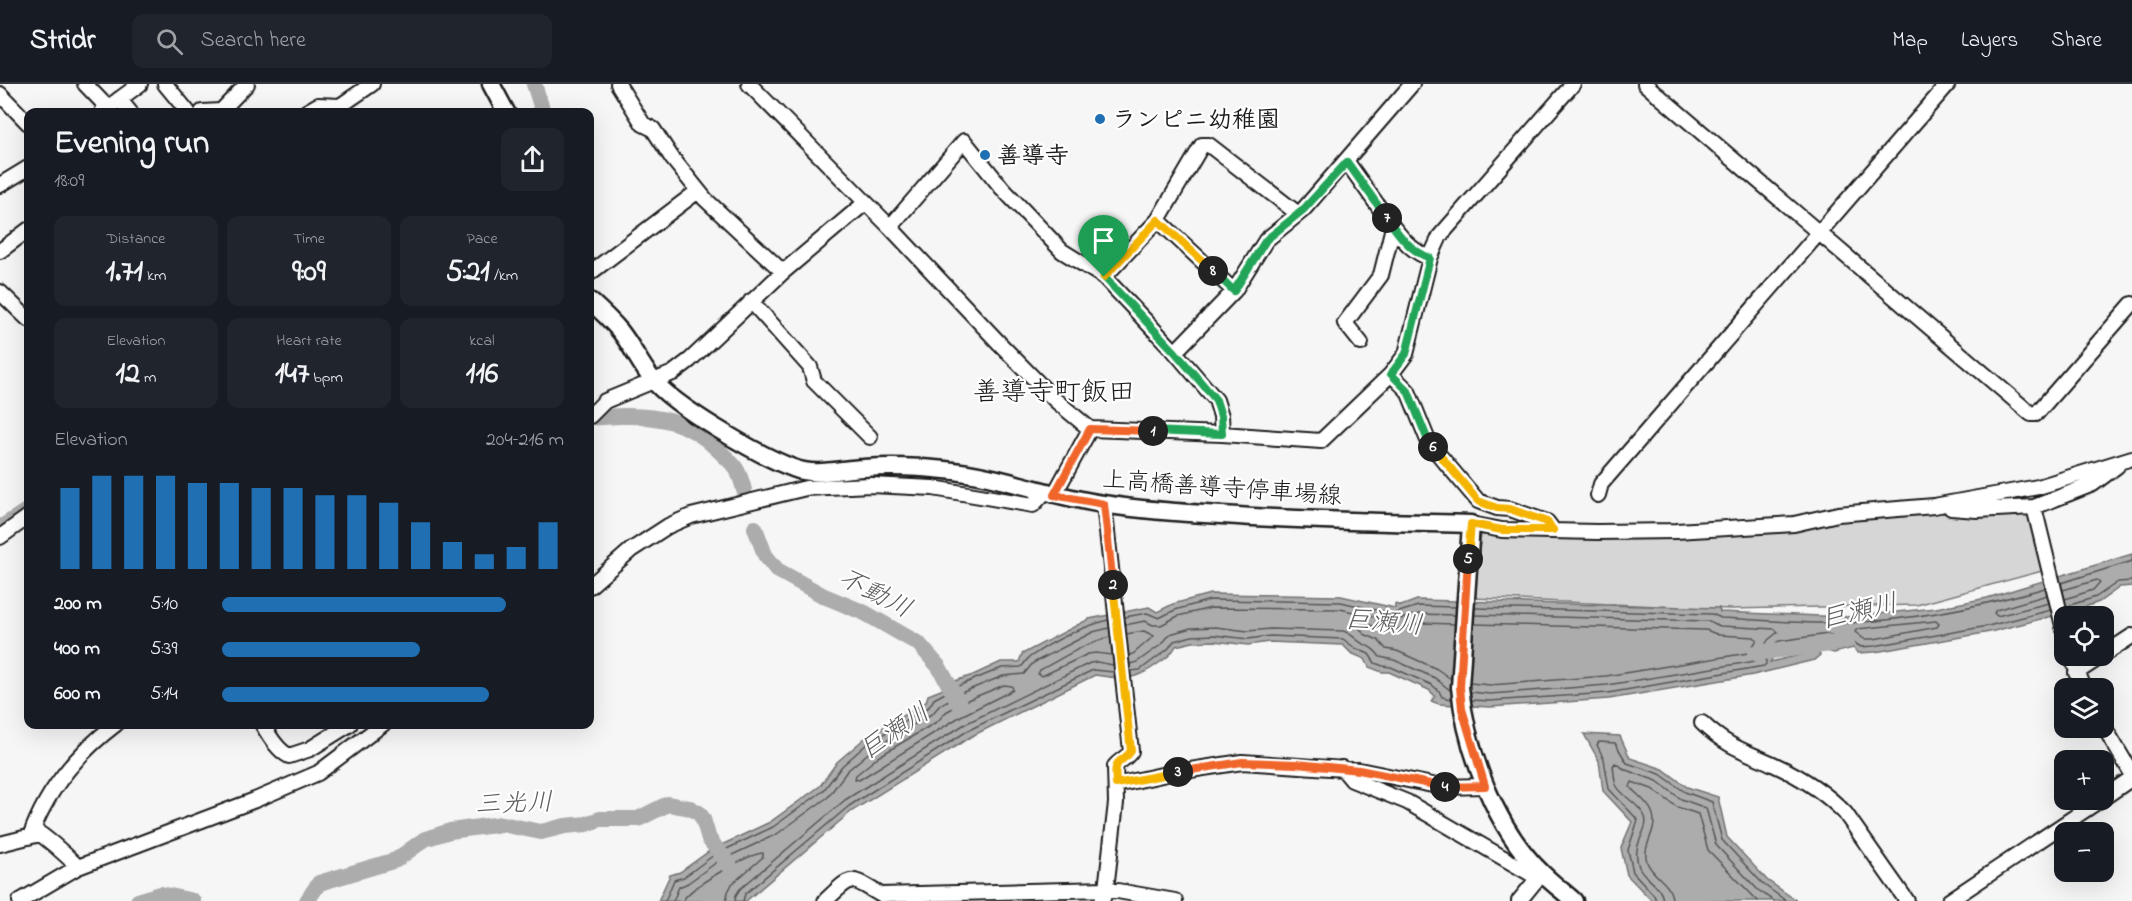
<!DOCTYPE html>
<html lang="en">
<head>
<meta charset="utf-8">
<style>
	:root { --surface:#171b24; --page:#20242c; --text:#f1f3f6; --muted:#9ea1a6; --line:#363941; --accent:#1f6fb2 }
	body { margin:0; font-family:"Indie Flower","Klee One",sans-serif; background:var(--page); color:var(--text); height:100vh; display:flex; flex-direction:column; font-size:22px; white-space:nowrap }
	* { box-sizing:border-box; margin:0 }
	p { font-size:20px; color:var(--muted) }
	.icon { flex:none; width:33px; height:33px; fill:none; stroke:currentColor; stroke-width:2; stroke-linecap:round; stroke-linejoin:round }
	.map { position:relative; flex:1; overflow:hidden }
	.details { position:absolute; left:24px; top:24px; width:570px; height:621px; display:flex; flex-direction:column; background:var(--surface); border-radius:12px; box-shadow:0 6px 24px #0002 }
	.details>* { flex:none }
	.fabs { position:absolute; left:2054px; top:522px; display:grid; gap:12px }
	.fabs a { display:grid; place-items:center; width:60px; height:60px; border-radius:12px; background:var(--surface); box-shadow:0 6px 24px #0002; font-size:30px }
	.pin { position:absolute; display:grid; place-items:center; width:51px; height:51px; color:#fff; margin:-62px -26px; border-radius:50% 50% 50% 0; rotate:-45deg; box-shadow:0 0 6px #0007 }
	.pin .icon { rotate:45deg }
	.km { position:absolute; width:30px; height:30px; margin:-15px; border-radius:50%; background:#222; color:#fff; font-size:16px; line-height:30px; text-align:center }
	.round { display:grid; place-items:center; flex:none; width:63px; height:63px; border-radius:12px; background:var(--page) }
	.summary { display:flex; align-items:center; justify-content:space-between; height:102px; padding:0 30px }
	h1 { font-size:33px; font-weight:800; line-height:45px }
	.metrics { display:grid; grid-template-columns:repeat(3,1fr); gap:9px; height:102px; padding:6px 30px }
	.metrics div { display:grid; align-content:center; border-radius:12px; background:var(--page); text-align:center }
	.metrics b { font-size:30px; font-weight:800 }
	.metrics small { font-size:16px; font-weight:400 }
	.metrics p { font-size:16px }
	.chart { height:168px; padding:12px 30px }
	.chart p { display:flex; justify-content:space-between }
	.chart svg { width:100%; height:108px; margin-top:6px; stroke:var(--accent); stroke-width:6 }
	ul { padding:0 30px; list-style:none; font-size:20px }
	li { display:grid; grid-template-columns:96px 72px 1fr; align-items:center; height:45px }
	li i { height:15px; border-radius:8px; background:var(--accent) }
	header { display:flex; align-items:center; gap:36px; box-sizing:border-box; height:84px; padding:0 30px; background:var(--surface); border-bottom:2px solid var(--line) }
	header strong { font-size:28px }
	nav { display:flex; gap:33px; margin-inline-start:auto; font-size:21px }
	.search { width:420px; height:54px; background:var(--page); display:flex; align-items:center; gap:15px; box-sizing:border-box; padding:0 21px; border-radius:12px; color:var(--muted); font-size:22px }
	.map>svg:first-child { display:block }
	.green { fill:#d6d6d6; stroke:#797979; stroke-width:1.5 }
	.water { fill:#acacac; stroke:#727272; stroke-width:1.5 }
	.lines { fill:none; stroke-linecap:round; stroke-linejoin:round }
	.shore { stroke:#565656; stroke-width:1.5 }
	.river { stroke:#acacac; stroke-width:16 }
	.minor-casing { stroke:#1c1c1c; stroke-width:18 }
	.major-casing { stroke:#1c1c1c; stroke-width:21 }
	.minor { stroke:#fff; stroke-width:14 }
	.major { stroke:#fff; stroke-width:16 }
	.split-1-casing { stroke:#fff; stroke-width:12 }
	.split-2-casing { stroke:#fff; stroke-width:12 }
	.split-3-casing { stroke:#fff; stroke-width:12 }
	.split-4-casing { stroke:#fff; stroke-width:12 }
	.split-5-casing { stroke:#fff; stroke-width:12 }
	.split-6-casing { stroke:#fff; stroke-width:12 }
	.split-7-casing { stroke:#fff; stroke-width:12 }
	.split-8-casing { stroke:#fff; stroke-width:12 }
	.split-9-casing { stroke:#fff; stroke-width:12 }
	.split-1 { stroke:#22a559; stroke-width:8 }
	.split-2 { stroke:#f0652b; stroke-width:8 }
	.split-3 { stroke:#f5b400; stroke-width:8 }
	.split-4 { stroke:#f0652b; stroke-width:8 }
	.split-5 { stroke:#f0652b; stroke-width:8 }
	.split-6 { stroke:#f5b400; stroke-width:8 }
	.split-7 { stroke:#22a559; stroke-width:8 }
	.split-8 { stroke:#22a559; stroke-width:8 }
	.split-9 { stroke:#f5b400; stroke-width:8 }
	.poi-dot { fill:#1f6fb2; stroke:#fff; stroke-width:2 }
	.labels { text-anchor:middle; stroke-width:4.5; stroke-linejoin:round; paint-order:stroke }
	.poi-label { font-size:24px; font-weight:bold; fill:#1c1c1c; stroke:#fff; text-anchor:start }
	.street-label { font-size:24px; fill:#1c1c1c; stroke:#fff }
	.water-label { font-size:26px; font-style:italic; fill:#5d5d5d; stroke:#fff }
	.quarter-label { font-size:27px; fill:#1c1c1c; stroke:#fff }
</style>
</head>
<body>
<header>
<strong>Stridr</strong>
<div class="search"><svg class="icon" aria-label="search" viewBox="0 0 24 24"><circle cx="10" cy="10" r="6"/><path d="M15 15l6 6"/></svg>Search here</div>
<nav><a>Map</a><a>Layers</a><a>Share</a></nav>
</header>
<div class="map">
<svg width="2132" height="817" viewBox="0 0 2132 817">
	<rect width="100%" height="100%" fill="#f6f6f6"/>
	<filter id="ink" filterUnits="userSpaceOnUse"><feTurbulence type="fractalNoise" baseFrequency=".0167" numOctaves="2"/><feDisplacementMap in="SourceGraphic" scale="12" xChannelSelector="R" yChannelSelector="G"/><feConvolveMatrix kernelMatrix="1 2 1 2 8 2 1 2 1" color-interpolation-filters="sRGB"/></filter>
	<g filter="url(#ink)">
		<path class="green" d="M1932 427H2028L2042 487 1917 521 1730 525 1473 514 1481 451Z"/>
		<path class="water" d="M2132 470V502L2120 503 2099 518 2076 526 1990 548 1875 568 1858 569 1853 564 1834 569 1823 566 1830 556 1780 563 1770 578 1818 567 1820 571 1814 576 1753 591 1609 615 1490 623 1439 620 1431 617 1435 612 1429 606 1389 588H1382L1369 583 1365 575 1351 569 1343 561 1269 558 1248 561 1214 557 1193 558 1176 562C1172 570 1166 574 1159 579 1135 597 1125 596 1095 591L972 652 852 727 746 817H658L670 791 680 788 711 766 770 738 820 702 837 678 865 654 926 618 928 611 941 606 955 597 973 591 1001 578H1019L1022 570 1089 535 1149 523 1157 528 1173 520 1210 510 1341 512 1395 524V520L1401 522 1417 516 1719 524 1720 528 1846 533 1936 524 1987 514Z
			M1584 650 1620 652 1630 674 1663 685 1687 703 1718 713 1727 753 1767 796 1797 817H1652L1627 791 1621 764 1632 738 1603 707 1599 677Z"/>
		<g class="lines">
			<path class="shore" d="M2061 499 2132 477
				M2063 506 2097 496 2100 498 2093 506 2065 515
				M2047 511 1996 526 1994 529 1997 532 2049 519
				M2067 522 2096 513 2118 498 2132 497
				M1475 524 1712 530 1721 534C1762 536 1804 540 1846 539 1914 536 1979 523 2045 504
				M1125 533 1147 529 1159 534 1175 526 1210 516 1341 518 1393 530 1418 522 1456 523
				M1936 537 1939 540 1937 543 1874 555H1864L1855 548 1857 545Z
				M1125 541 1145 537 1153 541H1161L1178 532 1211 524 1340 525 1393 537 1419 530 1455 531
				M1126 550 1144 547 1154 552 1133 570 1129 571
				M1110 553C1085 559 1063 574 1040 586L1038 590 1042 592 1088 570 1096 569 1112 571
				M1130 580 1137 578 1162 560 1170 550 1191 544 1215 543 1248 547 1270 545 1343 547C1351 549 1354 554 1360 558 1369 563 1374 564 1380 573L1394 576 1435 594 1451 607
				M1131 587 1140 586 1168 565 1174 557 1192 552 1214 551 1248 555 1270 552 1343 555 1355 564 1369 570 1375 579 1383 582 1391 583 1432 601 1439 607 1442 613 1452 615
				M1451 595 1437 585 1397 567 1386 565 1378 556 1364 550 1357 541 1360 539 1393 546 1421 539 1455 540
				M1470 599 1490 601 1606 592 1748 569 1757 556 1754 553 1719 551 1706 546 1474 540
				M1004 601 1012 602 1013 606 961 632 859 696 855 695 856 691 878 673 938 637 946 628 965 617Z
				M1471 608 1490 610 1607 601 1750 578 1757 576 1768 556 1778 548 1775 545 1720 542 1709 537 1475 531
				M1472 616 1490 617 1608 609 1764 582 1766 580C1765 572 1772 561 1779 557L1828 550 1833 553 1837 561 1853 558 1861 563 1874 562 1988 542 2051 526
				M665 817 674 796 684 793 714 771 773 743 823 707 842 682 868 659 929 623 934 615 958 602 1002 584 1021 583C1025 580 1026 575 1030 573 1053 557 1082 543 1108 536
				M673 817 679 803 688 799 717 778 777 750 828 713 847 687 873 665 933 629 940 621 961 609 1003 592 1024 590 1033 579 1093 548 1109 544
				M683 817C688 804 748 770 763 769V773L732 800 728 808 726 817
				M735 817 736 811 740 805 845 716 965 640 1090 579 1097 578 1113 581
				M743 817 745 810 849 722 969 646 1093 586 1114 588
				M1656 817 1654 811 1633 788 1628 766 1638 736 1609 705 1604 675 1597 661 1599 658 1615 659 1627 679 1660 690 1685 708 1712 718 1722 756 1763 800 1786 817
				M1663 817C1662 801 1645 796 1639 783 1630 759 1650 747 1645 733 1640 720 1622 713 1616 701 1614 696 1614 688 1613 682L1615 679 1626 686 1657 697 1681 715 1706 724 1716 761 1758 806 1774 817
				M1672 817C1672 798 1653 794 1647 778 1641 760 1660 746 1652 728 1648 718 1637 711 1630 703L1632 698 1652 705 1677 723 1698 730 1708 766 1758 817"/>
			<path class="river" d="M534 0 543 28
				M593 333C602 334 612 332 621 332 658 331 690 338 716 364 734 381 738 382 744 406
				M0 444 28 426
				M755 444 765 471 777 486 824 512 865 529 919 560 939 583 960 621
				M1755 569 1831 560 1848 556
				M138 817 161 810 193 817
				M307 817 319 799 396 776 425 755 450 747 502 740 541 748 565 742 587 740 600 735H638L668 720 690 724 699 729 703 735 709 755 730 782"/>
			<g class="minor-casing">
				<path id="minor" d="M85 0 107 23
					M165 0 188 28
					M618 0 643 40 653 45 672 74 705 115 783 188
					M749 0 890 143 1002 262 1055 316 1090 345 1222 350 1321 357 1391 290 1406 270 1430 174 1440 152 1573 0
					M1645 0 2031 330H2036L2132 220
					M0 10 28 39
					M119 15 130 28
					M102 28 140 0
					M202 28 221 27 247 0
					M306 28 318 21 340 22 372 0
					M1347 78 1393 143 1381 191 1345 239 1361 259
					M0 101 28 84
					M1158 136 1234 207
					M890 143 964 57 1002 104 1062 167 1104 193 1175 268 1216 316 1221 332 1222 350
					M1393 143C1404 157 1413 168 1430 174
					M0 167 28 146
					M590 189 698 107
					M1104 193 1158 136 1202 61H1209L1297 129
					M0 208 28 235
					M751 217 810 283 814 297 870 353
					M1175 268 1234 207 1266 156 1303 126 1412 0
					M1391 290 1408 307 1429 359 1478 417 1497 424 1510 425 1547 438 1553 446
					M590 332 605 317 673 289 690 276 783 188 865 119
					M1054 411 1090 345
					M1598 411 1601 400 1948 0
					M2034 423 2064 546
					M1951 424 1977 426 2034 423 2093 400 2117 382
					M1471 440 1502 446 1597 448 1676 447 1794 440 1838 430 1934 422 2038 403 2132 374
					M0 453 28 433
					M590 502 631 466 668 442 691 432 806 404 871 401 933 404 1033 421 1045 408
					M2103 571 2132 552
					M2071 572 2084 604
					M2076 589 2102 572
					M1702 639C1727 663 1745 667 1775 681 1801 693 1826 709 1845 729L1907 817
					M262 640C269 651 277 666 289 672L310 665 350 640
					M2103 641 2132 690
					M1342 684 1352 696 1407 718 1531 790 1542 789
					M1116 701 1171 689 1242 678 1359 686 1442 703 1485 702
					M2103 714 2132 694
					M0 760 40 750
					M78 783C64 769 50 756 33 745 50 702 79 668 116 640
					M20 817 78 783 255 716 318 689 383 640
					M825 817C854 790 848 792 881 811L1106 805 1175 817
					M1102 817 1106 805 1116 719 1115 682C1120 676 1127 674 1131 667L1104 420
					M1519 817 1542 789
					M1949 817 2100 716"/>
			</g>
			<g class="major-casing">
				<path id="major" d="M491 0 506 28
					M590 217C600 226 611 236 620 247 632 262 640 280 652 295 675 323 758 371 793 384 815 393 840 385 863 384 890 382 918 383 945 386 999 391 1049 412 1103 420 1142 426 1183 429 1222 431 1305 437 1388 438 1471 440L1460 603C1466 666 1496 746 1543 790 1553 800 1564 808 1574 817"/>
			</g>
			<use href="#minor" class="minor"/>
			<use href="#major" class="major"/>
		</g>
	</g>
	<g class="lines" filter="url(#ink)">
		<g class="split-1-casing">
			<path id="split-1" d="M1104 193 1175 268 1216 316 1221 332 1222 350 1153 347"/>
		</g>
		<g class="split-2-casing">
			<path id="split-2" d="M1113 501 1104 420 1054 411 1090 345 1153 347"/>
		</g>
		<g class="split-3-casing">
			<path id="split-3" d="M1113 501 1131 667C1127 673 1125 673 1120 677 1113 682 1116 693 1116 700L1178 688"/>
		</g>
		<g class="split-4-casing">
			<path id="split-4" d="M1178 688 1242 678 1296 680 1359 686 1445 703"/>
		</g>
		<g class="split-5-casing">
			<path id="split-5" d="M1445 703 1485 702 1462 625 1460 603 1468 475"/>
		</g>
		<g class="split-6-casing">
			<path id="split-6" d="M1433 363 1478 417 1497 424 1510 425 1547 438 1553 446H1502L1471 440 1468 475"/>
		</g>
		<g class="split-7-casing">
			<path id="split-7" d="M1387 134C1399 151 1410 167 1430 174L1406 270 1391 290 1408 307 1429 359 1433 363"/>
		</g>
		<g class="split-8-casing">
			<path id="split-8" d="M1213 187 1234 207 1266 156 1303 126 1347 78 1387 134"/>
		</g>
		<g class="split-9-casing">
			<path id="split-9" d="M1104 193 1158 136 1213 187"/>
		</g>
		<use href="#split-1" class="split-1"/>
		<use href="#split-2" class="split-2"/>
		<use href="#split-3" class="split-3"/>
		<use href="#split-4" class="split-4"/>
		<use href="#split-5" class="split-5"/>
		<use href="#split-6" class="split-6"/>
		<use href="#split-7" class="split-7"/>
		<use href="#split-8" class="split-8"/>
		<use href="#split-9" class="split-9"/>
	</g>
	<g class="poi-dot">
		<circle cx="1100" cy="35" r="6"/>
		<circle cx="985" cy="71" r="6"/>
	</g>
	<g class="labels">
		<g class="poi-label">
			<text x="1112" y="43">ランピニ幼稚園</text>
			<text x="997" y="79">善導寺</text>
		</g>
		<g class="street-label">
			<text transform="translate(1222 403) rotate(4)" y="8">上高橋善導寺停車場線</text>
		</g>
		<g class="water-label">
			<text transform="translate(876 508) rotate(27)" y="9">不動川</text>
			<text transform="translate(1859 526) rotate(-13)" y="9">巨瀬川</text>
			<text transform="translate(1384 537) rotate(5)" y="9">巨瀬川</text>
			<text transform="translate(894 646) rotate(-34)" y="9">巨瀬川</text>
			<text transform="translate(514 718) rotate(-2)" y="9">三光川</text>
		</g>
		<g class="quarter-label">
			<text x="1054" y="316">善導寺町飯田</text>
		</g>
	</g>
</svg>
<div class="fabs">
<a><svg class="icon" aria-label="locate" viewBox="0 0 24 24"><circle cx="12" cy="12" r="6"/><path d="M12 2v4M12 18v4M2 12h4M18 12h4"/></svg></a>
<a><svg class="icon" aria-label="layers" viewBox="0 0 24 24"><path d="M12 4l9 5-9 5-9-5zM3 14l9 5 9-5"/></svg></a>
<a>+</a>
<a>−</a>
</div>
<div class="pin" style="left:1104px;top:193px;background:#1e9e55"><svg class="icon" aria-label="arrive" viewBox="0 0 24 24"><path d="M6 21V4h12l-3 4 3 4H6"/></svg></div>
<b class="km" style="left:1153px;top:347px">1</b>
<b class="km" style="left:1113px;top:501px">2</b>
<b class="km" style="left:1178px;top:688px">3</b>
<b class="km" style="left:1445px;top:703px">4</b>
<b class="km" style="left:1468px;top:475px">5</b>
<b class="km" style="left:1433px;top:363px">6</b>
<b class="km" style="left:1387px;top:134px">7</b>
<b class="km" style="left:1213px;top:187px">8</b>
<section class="details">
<div class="summary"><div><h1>Evening run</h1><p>18:09</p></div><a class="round"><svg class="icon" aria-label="share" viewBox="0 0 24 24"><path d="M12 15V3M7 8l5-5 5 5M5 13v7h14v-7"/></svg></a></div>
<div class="metrics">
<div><p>Distance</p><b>1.71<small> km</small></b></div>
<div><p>Time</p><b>9:09</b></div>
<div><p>Pace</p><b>5:21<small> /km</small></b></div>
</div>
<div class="metrics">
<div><p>Elevation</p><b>12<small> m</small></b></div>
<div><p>Heart rate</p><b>147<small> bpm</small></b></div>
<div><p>kcal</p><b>116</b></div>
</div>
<div class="chart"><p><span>Elevation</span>204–216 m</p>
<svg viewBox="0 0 160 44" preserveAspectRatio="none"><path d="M5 44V11M15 44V6M25 44V6M35 44V6M45 44V9M55 44V9M65 44V11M75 44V11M85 44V14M95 44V14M105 44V17M115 44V25M125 44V33M135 44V38M145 44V35M155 44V25"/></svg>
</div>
<ul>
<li><b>200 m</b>5:10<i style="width:83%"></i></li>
<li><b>400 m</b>5:39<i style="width:58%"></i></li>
<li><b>600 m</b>5:14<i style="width:78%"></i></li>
</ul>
</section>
</div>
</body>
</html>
